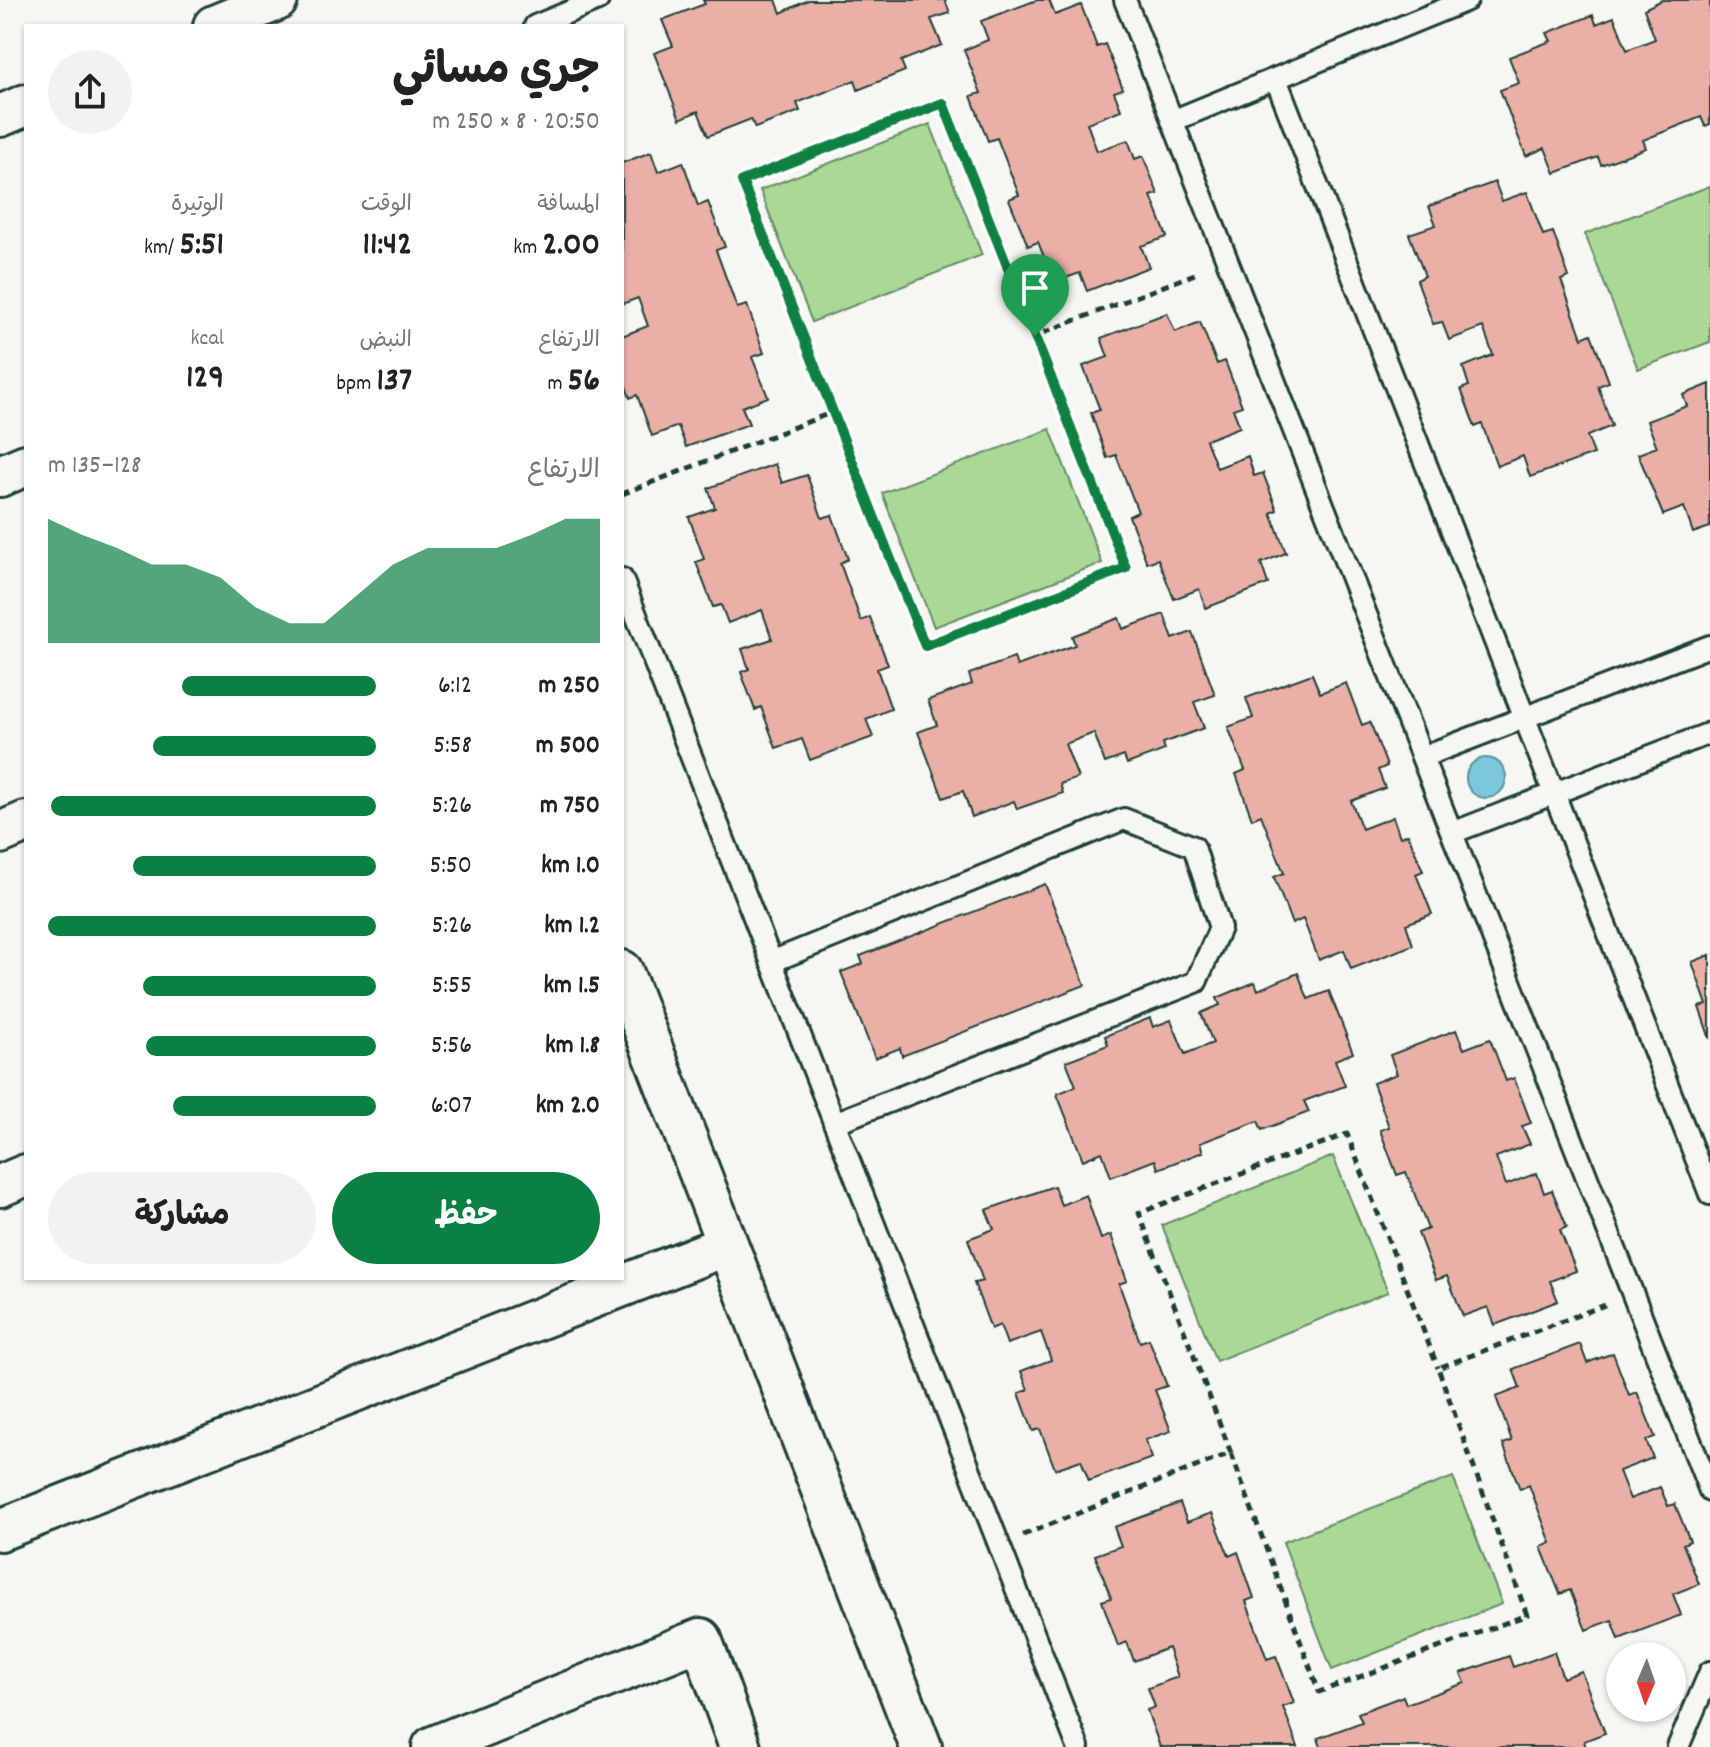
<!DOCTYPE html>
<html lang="ar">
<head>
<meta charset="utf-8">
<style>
	:root { --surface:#fff; --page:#f2f2f2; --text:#222; --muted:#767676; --accent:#0b8043 }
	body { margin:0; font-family:Dekko,"Playpen Sans Arabic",sans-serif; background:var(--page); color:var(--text); direction:rtl; height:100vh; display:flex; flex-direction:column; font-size:30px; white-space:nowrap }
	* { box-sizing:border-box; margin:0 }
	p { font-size:26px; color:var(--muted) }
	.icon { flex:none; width:44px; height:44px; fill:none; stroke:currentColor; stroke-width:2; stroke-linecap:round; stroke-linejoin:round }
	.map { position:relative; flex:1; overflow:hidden; direction:ltr }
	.side { position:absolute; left:24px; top:24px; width:600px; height:1256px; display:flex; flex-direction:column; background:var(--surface); border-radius:0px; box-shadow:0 2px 6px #0004; direction:rtl }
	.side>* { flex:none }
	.needle { width:52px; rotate:182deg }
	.controls { position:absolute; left:1606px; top:1642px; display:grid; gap:16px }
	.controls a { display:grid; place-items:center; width:80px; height:80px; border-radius:50%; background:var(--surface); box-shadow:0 2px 6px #0004; font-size:40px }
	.pin { position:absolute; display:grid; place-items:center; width:68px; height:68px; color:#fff; margin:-82px -34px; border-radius:50% 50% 50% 0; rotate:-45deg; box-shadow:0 0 8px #0007 }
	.pin .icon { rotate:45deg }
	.round { display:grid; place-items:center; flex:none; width:84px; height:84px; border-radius:42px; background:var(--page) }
	.summary { display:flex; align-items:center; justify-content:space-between; height:136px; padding:0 24px }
	h1 { font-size:44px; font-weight:700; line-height:60px }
	.figures { display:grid; grid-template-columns:repeat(3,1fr); gap:12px; height:136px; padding:8px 24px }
	.figures div { display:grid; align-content:center }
	.figures b { font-size:34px; font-weight:700 }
	.figures small { font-size:22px; font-weight:400 }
	.figures p { font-size:22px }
	.chart { height:224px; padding:16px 24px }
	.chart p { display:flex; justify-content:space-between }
	.chart svg { width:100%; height:144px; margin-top:8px; fill:var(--accent); opacity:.7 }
	.action { display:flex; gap:16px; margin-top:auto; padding:16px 24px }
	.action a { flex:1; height:92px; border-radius:48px; background:var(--accent); color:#fff; font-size:32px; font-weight:700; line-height:92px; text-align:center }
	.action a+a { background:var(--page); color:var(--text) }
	ul { padding:0 24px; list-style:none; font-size:26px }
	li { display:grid; grid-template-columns:128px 96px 1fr; align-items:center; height:60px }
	li i { height:20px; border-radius:10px; background:var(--accent) }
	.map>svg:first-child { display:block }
	.green { fill:#aad897; stroke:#648a66; stroke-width:2 }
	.water { fill:#7cc7dc; stroke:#579099; stroke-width:2 }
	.building { fill:#eab0a7; stroke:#1f3d34; stroke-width:2 }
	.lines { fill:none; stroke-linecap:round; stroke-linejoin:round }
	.service-casing { stroke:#1f3d34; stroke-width:26 }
	.minor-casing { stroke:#1f3d34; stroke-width:46 }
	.path { stroke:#1f3d34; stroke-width:5; stroke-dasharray:8 6; stroke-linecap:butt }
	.service { stroke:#f6f6f2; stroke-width:20 }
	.minor { stroke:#f6f6f2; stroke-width:40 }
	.route-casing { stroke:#fff; stroke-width:16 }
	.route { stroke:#0b8043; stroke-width:10 }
</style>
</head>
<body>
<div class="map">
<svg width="1710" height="1747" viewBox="0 0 1710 1747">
	<rect width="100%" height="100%" fill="#f6f6f2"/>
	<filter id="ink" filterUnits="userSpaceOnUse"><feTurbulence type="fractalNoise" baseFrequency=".0125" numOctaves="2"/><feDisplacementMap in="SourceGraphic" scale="16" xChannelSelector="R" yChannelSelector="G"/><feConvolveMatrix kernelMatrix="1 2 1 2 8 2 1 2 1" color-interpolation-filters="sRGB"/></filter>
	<g filter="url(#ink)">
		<path class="green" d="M930 124 982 255 812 322 760 190Z
			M1710 186V342L1638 369 1585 234Z
			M1050 429 1102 563 934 627 882 493Z
			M1333 1156 1388 1292 1216 1361 1162 1225Z
			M1453 1477 1502 1604 1332 1670 1283 1542Z"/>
		<path class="water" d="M1466 778a20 20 0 1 1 40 0a20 20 0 1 1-40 0Z"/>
		<path class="building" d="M703 0H776L781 13 808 0H945L950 13 931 19 942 45 901 61 905 71 858 90 855 80 797 103 800 111 755 128 751 119 708 136 698 111 680 119 654 53 673 46 662 20 705 4Z
			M1037 0H1049L1055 15 1081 5 1097 47 1105 44 1123 89 1114 92 1121 110 1087 123 1097 151 1128 140 1135 159 1143 156 1158 194 1151 196 1167 237 1141 246 1149 267 1087 291 1080 273 1054 282 1038 242 1028 246 1009 199 1019 195 997 138 988 141 971 96 981 93 964 50 988 40 981 21Z
			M1662 0H1710V124L1705 126 1701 117 1643 140 1646 148 1601 165 1598 157 1555 173 1545 148 1526 156 1500 90 1519 83 1509 57 1551 41 1547 33 1593 15 1596 24 1614 17 1627 50 1655 39 1644 9Z
			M651 152 658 172 683 162 698 206 708 202 725 247 716 250 737 308 747 305 764 353 752 357 768 397 742 407 749 424 686 447 678 426 652 436 637 395 630 398 622 375V336L648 326 638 298 622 304V163Z
			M1495 182 1502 201 1527 192 1543 235 1553 232 1569 277 1561 280 1582 338 1591 334 1609 382 1598 386 1612 426 1587 436 1594 454 1530 477 1523 456 1497 466 1482 424 1475 427 1461 389 1469 386 1463 367 1493 355 1483 327 1449 340 1442 322 1433 324 1417 280 1425 276 1409 234 1436 225 1429 206Z
			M1167 313 1175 332 1200 322 1217 364 1225 361 1242 406 1233 409 1240 427 1206 440 1217 468 1248 456 1254 476 1263 473 1277 510 1271 513 1286 553 1261 563 1268 584 1206 608 1199 589 1174 599 1158 559 1147 563 1129 516 1138 512 1116 455 1107 458 1091 413 1100 410 1083 366 1108 357 1101 338Z
			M1710 384V527L1693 533 1684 507 1663 515 1638 454 1657 447 1647 421 1687 406 1683 395Z
			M775 464 782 483 807 475 822 518 832 515 848 559 840 563 861 621 870 617 888 665 877 669 891 709 866 719 873 737 810 760 802 739 776 748 761 707 755 710 741 672 749 669 742 649 772 639 762 610 728 623 721 605 713 607 696 562 704 559 689 517 715 508 708 488Z
			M1164 614 1173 639 1192 632 1215 695 1194 702 1204 728 1163 743 1165 750 1127 764 1124 756 1105 763 1094 733 1065 744 1078 778 1060 784 1063 793 1017 809 1014 801 972 817 963 791 943 798 918 732 937 725 928 700 972 684 969 674 1014 658 1017 666 1075 645 1072 636 1119 618 1123 629Z
			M1312 674 1320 693 1346 683 1362 725 1370 722 1387 766 1378 770 1385 788 1351 801 1362 829 1393 817 1400 837 1408 834 1423 871 1416 874 1432 914 1406 924 1413 945 1351 969 1344 950 1319 960 1303 919 1292 924 1274 877 1284 873 1261 815 1252 819 1236 774 1245 770 1228 727 1253 718 1246 698Z
			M1045 884 1085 985 902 1056 900 1048 875 1058 841 972 863 964 860 956Z
			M1710 955V1039L1699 1007 1707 1005 1692 962Z
			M1298 973 1308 999 1329 991 1353 1053 1335 1060 1345 1086 1304 1101 1309 1112 1262 1130 1258 1121 1200 1143 1203 1152 1158 1169 1155 1160 1111 1177 1102 1152 1083 1160 1057 1094 1076 1086 1066 1061 1108 1045 1105 1036 1150 1018 1153 1027 1171 1020 1185 1054 1213 1043 1201 1013 1220 1005 1217 998 1255 982 1258 990Z
			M1456 1030 1464 1049 1490 1039 1506 1081 1514 1078 1531 1123 1522 1126 1530 1144 1496 1157 1506 1185 1537 1173 1544 1193 1552 1190 1567 1227 1560 1230 1576 1271 1550 1281 1558 1301 1495 1325 1488 1307 1463 1316 1447 1276 1436 1280 1418 1233 1428 1229 1406 1172 1397 1175 1380 1130 1389 1127 1373 1083 1397 1074 1390 1055Z
			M1054 1186 1061 1205 1086 1195 1101 1239 1111 1235 1127 1281 1119 1284 1140 1342 1149 1339 1167 1386 1155 1390 1171 1431 1145 1440 1152 1458 1089 1481 1081 1460 1055 1469 1040 1429 1033 1431 1019 1393 1028 1390 1021 1371 1051 1360 1041 1332 1007 1344 1000 1325 991 1329 974 1283 983 1281 968 1239 994 1229 986 1210Z
			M1580 1344 1587 1363 1613 1353 1629 1395 1637 1392 1655 1437 1646 1440 1653 1458 1619 1471 1630 1499 1660 1487 1668 1506 1675 1504 1690 1541 1683 1544 1699 1584 1673 1594 1681 1615 1619 1639 1612 1620 1586 1630 1570 1590 1560 1594 1541 1547 1551 1543 1529 1485 1520 1489 1503 1444 1512 1441 1496 1397 1520 1388 1513 1369Z
			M1180 1503 1187 1522 1212 1513 1229 1556 1238 1552 1254 1598 1246 1601 1267 1659 1276 1656 1294 1703 1283 1707 1298 1747H1160L1147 1710 1155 1707 1148 1688 1178 1677 1168 1648 1134 1661 1127 1642 1118 1646 1102 1601 1111 1598 1095 1555 1121 1546 1114 1527Z
			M1554 1652 1563 1678 1581 1671 1605 1733 1584 1741 1586 1747H1321L1318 1738 1362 1722 1358 1713 1403 1696 1406 1704 1465 1683 1461 1673 1509 1656 1513 1667Z"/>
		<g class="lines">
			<g class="service-casing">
				<path id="service" d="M1125 0 1710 1491
					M535 26 598 0
					M1276 79 1710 1194
					M1172 121 1467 0
					M622 579 1078 1747
					M1422 757 1710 646
					M1452 833 1710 733
					M771 962 1124 819 1194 847 1220 928 1196 982 834 1123
					M1678 1747 1710 1672"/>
			</g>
			<g class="minor-casing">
				<path id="minor" d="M214 26 277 0
					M0 116 26 105
					M0 476 26 465
					M0 833 26 822
					M622 971 921 1747
					M0 1186 26 1175
					M0 1530 727 1245
					M433 1747 701 1639 740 1747"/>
			</g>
			<path class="path" d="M833 412 742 181 943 103 1035 336
				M622 494 833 412 925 646 1126 568 1035 336 1200 272
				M1231 1453 1139 1213 1347 1134 1438 1368
				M1023 1535 1231 1453 1319 1692 1527 1615 1438 1368 1605 1305"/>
			<use href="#service" class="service"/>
			<use href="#minor" class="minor"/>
		</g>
	</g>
	<g class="lines" filter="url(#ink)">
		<g class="route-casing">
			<path id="route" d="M943 103 1126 568 925 646 742 181Z"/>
		</g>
		<use href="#route" class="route"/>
	</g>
</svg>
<div class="controls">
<a><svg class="needle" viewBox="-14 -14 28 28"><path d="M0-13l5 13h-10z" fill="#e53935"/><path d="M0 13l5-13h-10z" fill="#767676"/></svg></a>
</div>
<div class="pin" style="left:1035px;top:336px;background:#1e9e55"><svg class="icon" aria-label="arrive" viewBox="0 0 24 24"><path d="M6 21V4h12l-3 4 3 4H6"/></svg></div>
<section class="side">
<div class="summary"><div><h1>جري مسائي</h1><p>20:50 · 8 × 250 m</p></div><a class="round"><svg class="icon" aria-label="share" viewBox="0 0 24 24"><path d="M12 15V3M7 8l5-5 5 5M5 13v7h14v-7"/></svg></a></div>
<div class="figures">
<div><p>المسافة</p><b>2.00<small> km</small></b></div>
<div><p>الوقت</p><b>11:42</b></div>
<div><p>الوتيرة</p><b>5:51<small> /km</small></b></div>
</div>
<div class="figures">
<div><p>الارتفاع</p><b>56<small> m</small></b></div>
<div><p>النبض</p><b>137<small> bpm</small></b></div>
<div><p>kcal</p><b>129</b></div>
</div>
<div class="chart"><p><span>الارتفاع</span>128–135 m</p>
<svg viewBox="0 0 160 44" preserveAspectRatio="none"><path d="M0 44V6L10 11L20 15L30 20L40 20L50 24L60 33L70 38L80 38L90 29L100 20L110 15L120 15L130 15L140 11L150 6L160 6V44z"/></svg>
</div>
<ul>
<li><b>250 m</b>6:12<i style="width:59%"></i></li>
<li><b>500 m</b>5:58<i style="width:68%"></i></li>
<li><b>750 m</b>5:26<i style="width:99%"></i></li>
<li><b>1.0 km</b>5:50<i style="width:74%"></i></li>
<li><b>1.2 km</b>5:26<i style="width:100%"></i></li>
<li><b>1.5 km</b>5:55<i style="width:71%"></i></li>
<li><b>1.8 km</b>5:56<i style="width:70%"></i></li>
<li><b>2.0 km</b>6:07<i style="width:62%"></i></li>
</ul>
<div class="action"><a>حفظ</a><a>مشاركة</a></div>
</section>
</div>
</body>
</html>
